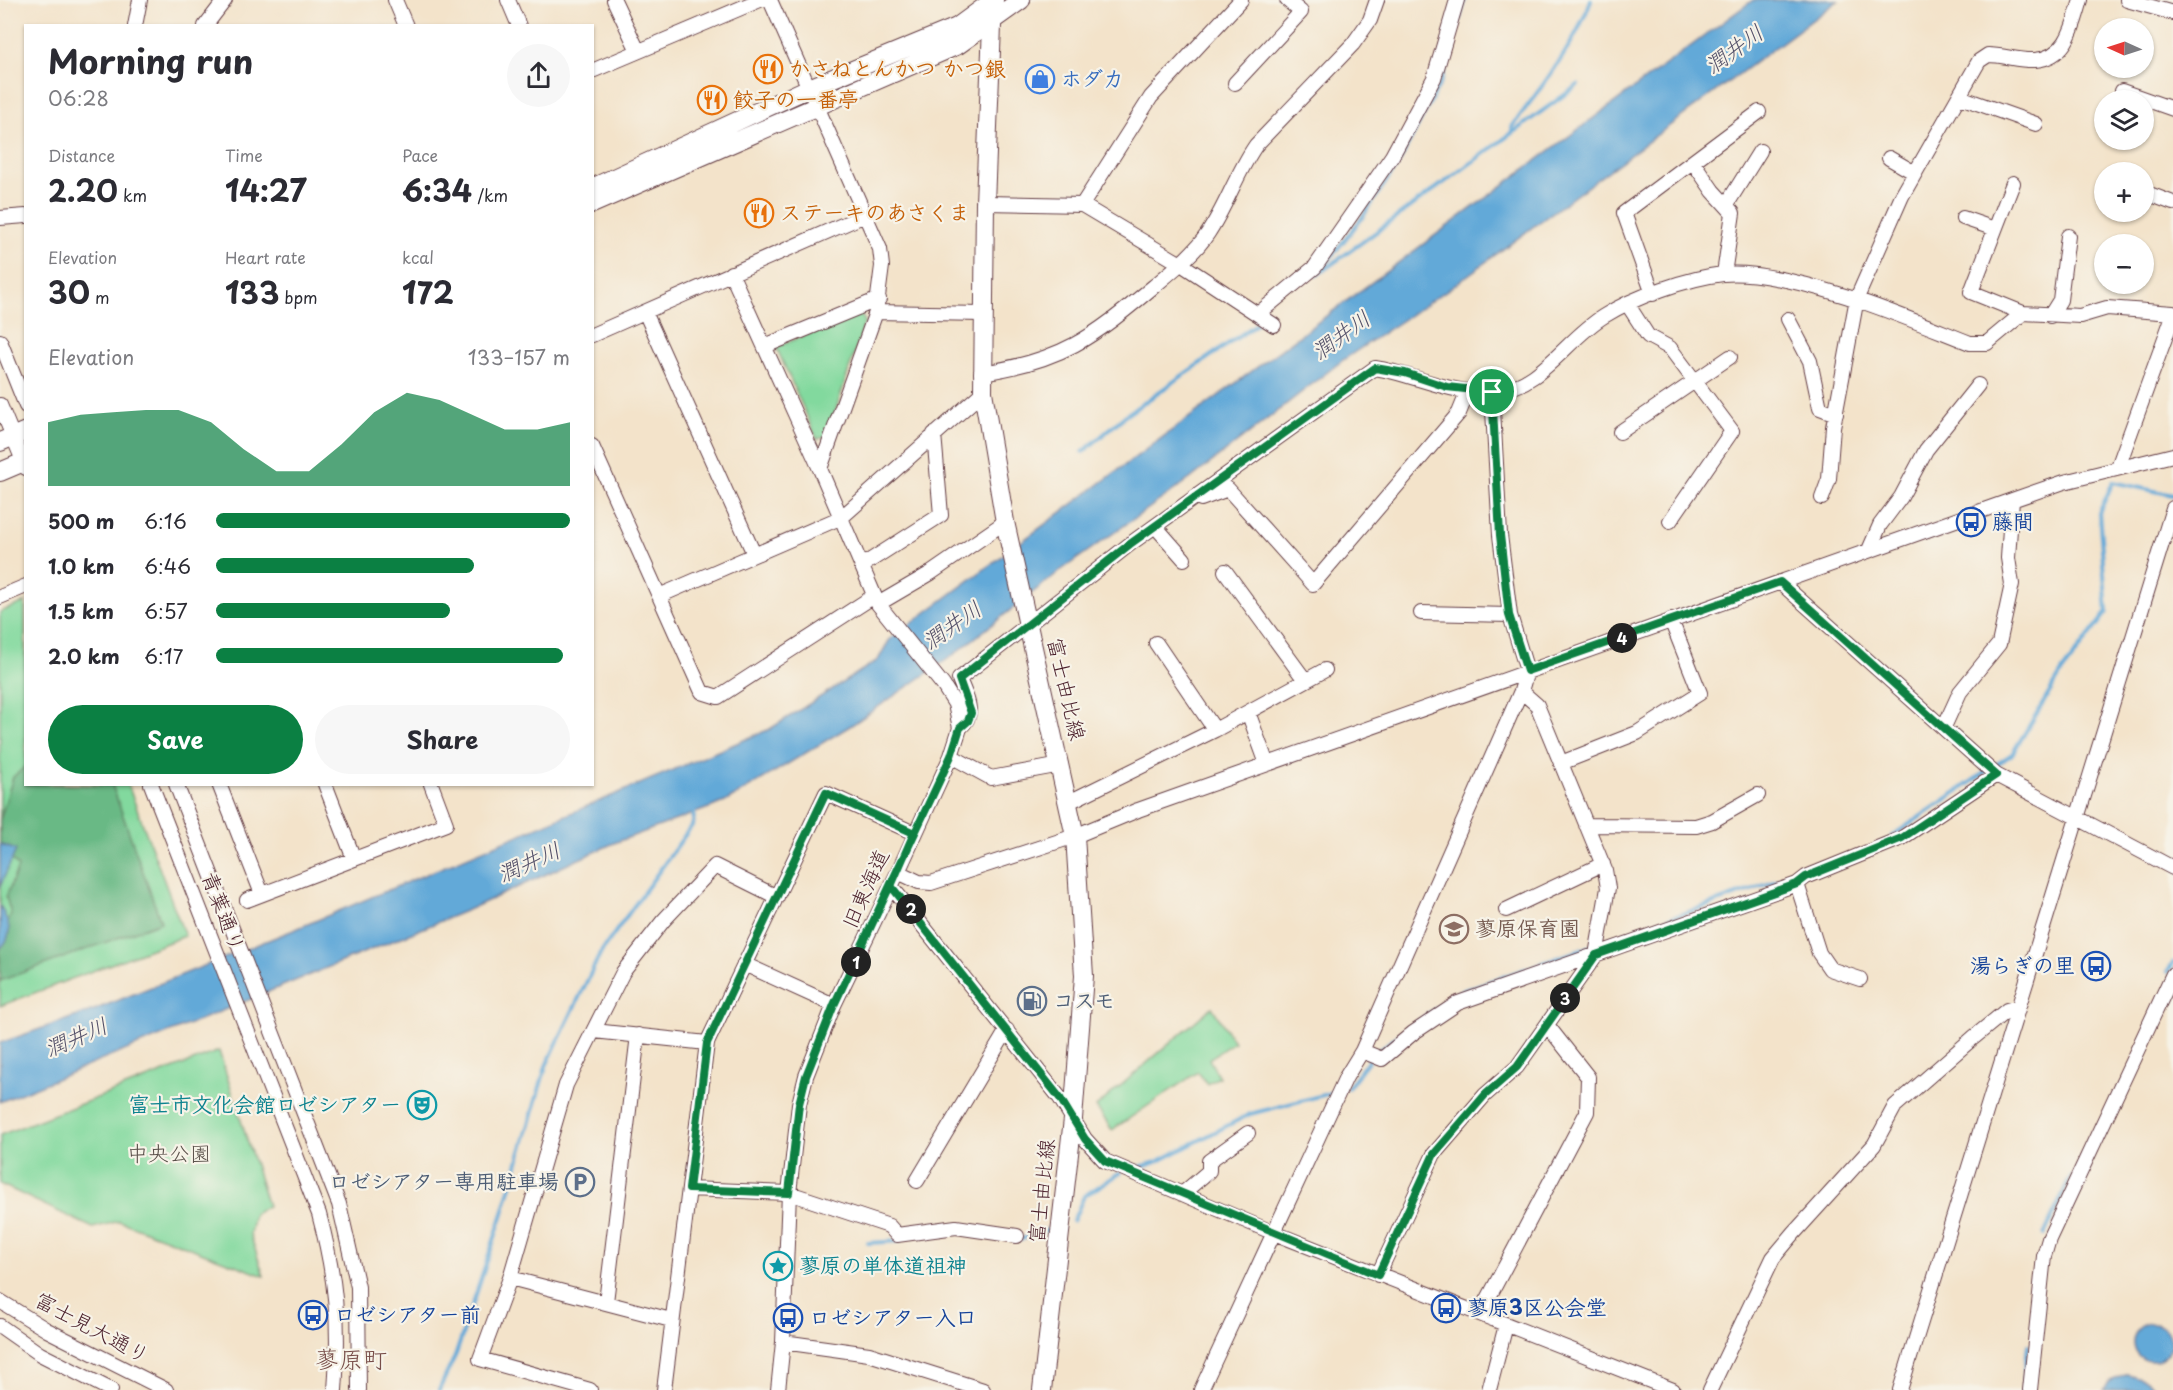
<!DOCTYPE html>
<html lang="en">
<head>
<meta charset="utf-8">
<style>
	:root { --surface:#fff; --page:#f7f7f7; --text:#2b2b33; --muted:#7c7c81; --accent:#0b8043 }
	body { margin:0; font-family:"Playpen Sans","Klee One",sans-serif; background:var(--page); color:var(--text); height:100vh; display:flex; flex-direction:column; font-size:22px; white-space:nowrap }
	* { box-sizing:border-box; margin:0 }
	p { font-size:20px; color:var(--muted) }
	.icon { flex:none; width:33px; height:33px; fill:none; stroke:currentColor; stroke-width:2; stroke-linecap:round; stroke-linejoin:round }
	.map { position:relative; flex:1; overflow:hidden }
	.drawer { position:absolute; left:24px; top:24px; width:570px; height:762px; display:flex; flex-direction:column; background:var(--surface); border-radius:0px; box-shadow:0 2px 4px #0004 }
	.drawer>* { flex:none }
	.needle { width:39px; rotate:273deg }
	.fabs { position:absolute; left:2094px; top:18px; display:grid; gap:12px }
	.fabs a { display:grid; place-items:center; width:60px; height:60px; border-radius:50%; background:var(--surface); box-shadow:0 2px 4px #0004; font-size:30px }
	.pin { position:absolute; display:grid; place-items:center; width:51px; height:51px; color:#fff; margin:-26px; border:3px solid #fff; border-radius:50%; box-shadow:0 2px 6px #0007 }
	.km { position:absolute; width:30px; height:30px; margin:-15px; border-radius:50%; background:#222; color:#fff; font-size:16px; line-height:30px; text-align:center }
	.round { display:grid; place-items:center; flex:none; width:63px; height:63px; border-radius:32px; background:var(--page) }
	.head { display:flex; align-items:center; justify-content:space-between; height:102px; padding:0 24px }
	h1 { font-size:33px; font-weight:700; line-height:45px }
	.stats { display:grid; grid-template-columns:repeat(3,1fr); gap:9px; height:102px; padding:6px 24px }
	.stats div { display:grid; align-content:center }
	.stats b { font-size:30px; font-weight:700 }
	.stats small { font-size:16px; font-weight:400 }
	.stats p { font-size:16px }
	.chart { height:168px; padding:12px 24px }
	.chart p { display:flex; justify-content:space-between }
	.chart svg { width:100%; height:108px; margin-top:6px; fill:var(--accent); opacity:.7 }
	.button { display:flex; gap:12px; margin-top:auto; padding:12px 24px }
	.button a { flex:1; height:69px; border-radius:36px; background:var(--accent); color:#fff; font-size:24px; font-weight:700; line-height:69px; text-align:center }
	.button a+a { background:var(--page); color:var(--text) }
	ul { padding:0 24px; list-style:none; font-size:20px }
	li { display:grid; grid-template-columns:96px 72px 1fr; align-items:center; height:45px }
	li i { height:15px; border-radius:8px; background:var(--accent) }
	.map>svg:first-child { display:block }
	.green { fill:#82d99e; stroke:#667c64; stroke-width:1.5 }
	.forest { fill:#69b985; stroke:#5a6c58; stroke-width:1.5 }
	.water { fill:#62a9d8; stroke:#566482; stroke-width:1.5 }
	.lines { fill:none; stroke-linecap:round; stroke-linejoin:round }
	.stream { stroke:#62a9d8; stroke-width:4 }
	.minor-casing { stroke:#633c43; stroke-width:16 }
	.major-casing { stroke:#633c43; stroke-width:20 }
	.minor { stroke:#fff; stroke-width:14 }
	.major { stroke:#fff; stroke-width:18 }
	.route-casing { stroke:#fff; stroke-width:12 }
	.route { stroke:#0b8043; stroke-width:8 }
	.labels { text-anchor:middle; stroke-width:4.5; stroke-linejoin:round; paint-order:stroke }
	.food-label { font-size:21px; font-weight:bold; fill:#c56008; stroke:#f7f3e8; text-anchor:start }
	.shop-label { font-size:21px; font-weight:bold; fill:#366cbe; stroke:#f7f3e8; text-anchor:start }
	.transit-label { font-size:21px; font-weight:bold; fill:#164399; stroke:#f7f3e8; text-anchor:start }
	.street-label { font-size:21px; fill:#4a1f2b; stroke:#f7f3e8 }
	.education-label { font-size:21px; font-weight:bold; fill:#785e54; stroke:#f7f3e8; text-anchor:start }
	.service-label { font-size:21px; font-weight:bold; fill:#4e5e75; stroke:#f7f3e8; text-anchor:start }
	.culture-label { font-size:21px; font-weight:bold; fill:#0d838f; stroke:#f7f3e8; text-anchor:end }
	.park-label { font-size:21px; fill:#584e48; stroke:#f7f3e8 }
	.water-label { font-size:22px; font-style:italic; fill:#524f68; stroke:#f7f3e8 }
	.quarter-label { font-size:24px; fill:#784e4a; stroke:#f7f3e8 }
</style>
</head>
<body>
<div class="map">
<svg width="2173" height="1390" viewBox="0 0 2173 1390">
	<rect width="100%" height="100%" fill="#f7f3e8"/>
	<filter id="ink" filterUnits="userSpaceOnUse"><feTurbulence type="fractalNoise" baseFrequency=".0167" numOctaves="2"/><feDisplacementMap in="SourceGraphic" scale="12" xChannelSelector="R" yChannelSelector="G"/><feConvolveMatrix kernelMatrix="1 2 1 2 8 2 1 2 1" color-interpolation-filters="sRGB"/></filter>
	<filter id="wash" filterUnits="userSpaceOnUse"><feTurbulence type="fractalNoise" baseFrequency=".008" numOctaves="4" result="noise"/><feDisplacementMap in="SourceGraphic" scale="24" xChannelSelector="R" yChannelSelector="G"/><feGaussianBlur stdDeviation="1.35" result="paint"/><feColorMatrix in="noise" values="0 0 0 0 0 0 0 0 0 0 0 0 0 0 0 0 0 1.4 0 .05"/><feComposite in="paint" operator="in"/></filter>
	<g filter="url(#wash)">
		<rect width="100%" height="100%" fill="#f3e3ca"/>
		<path class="green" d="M860 313 865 321 827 437 817 439 776 347Z
			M25 602 26 784 128 785 185 936 0 1006V612Z
			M1212 1007 1234 1042 1209 1059 1219 1077 1207 1084 1198 1072 1112 1130 1096 1107Z
			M219 1051 268 1206 254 1214 250 1234 264 1276 119 1221 93 1228 0 1184V1135Z"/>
		<path class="forest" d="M25 767 26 784 112 785 161 922 0 981V936L11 914 6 897 18 867 0 844V820L13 777Z"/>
		<path class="water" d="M1753 0H1839L1456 284 1343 360 1190 479 1060 571 952 656 850 726 725 802 614 843 470 909 0 1102V1043L94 1010 296 929 770 729 878 660 890 639Z
			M0 844 16 850 0 887Z
			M0 905C8 921 16 934 0 949Z
			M2133 1342a19 19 0 1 1 38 0a19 19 0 1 1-38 0Z
			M2128 1374 2147 1380 2155 1390H2103L2110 1381Z"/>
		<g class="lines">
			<path class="stream" d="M1512 133V127C1542 85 1573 50 1591 0
				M1319 272 1362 218 1398 164 1441 81 1465 0
				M1317 275 1578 85
				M1083 452 1126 415 1258 323
				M1892 836 2012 754 2062 672 2107 612 2099 513 2113 482 2173 495
				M1603 942 1802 872
				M2168 972 2173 962
				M1376 1052 1459 992 1595 945
				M1348 1088 1370 1058
				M1133 1169 1157 1162 1250 1114 1335 1092
				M1073 1221 1084 1196 1120 1173
				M2044 1235 2071 1176
				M1019 1240 1048 1230
				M868 1243 900 1241
				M439 1390 456 1354 503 1213 546 1066 601 952 693 824 694 811
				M2023 1390 2028 1346"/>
		</g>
	</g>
	<g filter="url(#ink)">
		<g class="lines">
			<g class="minor-casing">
				<path id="minor" d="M395 0 406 26
					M508 0 519 26
					M614 0 638 51
					M770 0 880 249 882 266 876 312 820 469 878 604 943 685 955 704 960 728 951 756 898 872 834 1005 806 1076 799 1104 789 1193 783 1342 778 1390
					M2127 0 2173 13
					M135 26 140 0
					M205 26 225 0
					M592 71 760 0
					M1235 83 1301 12 1287 0
					M2122 91 2173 109
					M1960 97 2036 124
					M1889 158 1915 173
					M1693 162 1713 191 1733 213 1724 274
					M2013 183 1971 292 2023 313 2080 316 2107 308 2173 313
					M2144 192 2173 203
					M985 203 1082 205 1181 264 1274 325
					M1727 204 1760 151
					M1082 205 1151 97 1241 0
					M0 218 26 216
					M1963 218 1995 229
					M731 273 820 469
					M1653 294 1624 213 1759 112
					M1628 305 1648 336 1670 348 1732 431 1670 521
					M645 312 754 554
					M876 312 982 314
					M1258 314 1315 267 1392 156 1434 78 1457 0
					M2050 316 2060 300 2068 236
					M1788 319 1810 361 1820 408 1836 414
					M592 335 865 215
					M0 341 26 406
					M765 346 879 299
					M981 373C1062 361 1092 338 1153 287 1172 271 1194 254 1208 233 1227 205 1237 172 1256 145L1353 44 1370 20 1377 0
					M0 405 26 468
					M1620 432 1730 357
					M592 446 702 692 718 697 874 596
					M2118 467 2173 316
					M1822 498 1829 479 1833 427 1857 298 1902 196 1979 61 1988 55C2003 55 2020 61 2035 60 2068 57 2073 26 2081 0
					M1201 499 1228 489 1313 584 1459 413 1468 391
					M1155 526 1184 559
					M1869 550 1880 525 1901 497 1926 450 1978 385
					M863 565 941 515 934 434
					M1225 571 1305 680
					M1780 582 1996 775 2173 868
					M659 596 842 517 983 392
					M0 597 26 586
					M878 604 931 573 1005 522
					M1421 613 1510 615
					M1156 643 1215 730
					M1248 712 1267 764
					M1944 727 1960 692 1999 644 2012 584 2008 558 2012 500
					M960 728C977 713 966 697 959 679L1130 544 1375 368C1414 374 1454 396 1494 392 1543 386 1565 340 1604 316 1634 297 1688 278 1723 274 1745 272 1765 276 1786 280 1851 294 1909 319 1970 343H1987L2023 313
					M951 756 991 778 1061 765
					M1561 763 1637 733 1700 693 1671 620
					M151 784 319 1214C336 1278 340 1323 335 1390
					M176 784 339 1204 358 1287 359 1390
					M219 784 262 894
					M325 784 354 859
					M1069 802 1215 730 1325 670
					M1586 825 1696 826 1712 821 1758 795
					M898 872 919 882 931 883 1075 836 1138 810 2012 500 2064 482 2173 455
					M1797 884 1806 877 1902 838 1996 775
					M891 886 1060 1098 1085 1139 1105 1161 1274 1233 1673 1390
					M247 900 446 824 431 784
					M1506 910 1603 864
					M744 964 834 1005
					M594 1031 707 1043
					M1362 1051 1382 1059 1413 1033 1458 1003 1797 884 1819 953 1830 969 1860 979
					M917 1181 1007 1030
					M689 1189 789 1193 889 1226 897 1235 956 1227 1017 1236
					M1182 1194 1209 1171V1161L1248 1133
					M1378 1275 1434 1154 1485 1095 1517 1067 1596 955 1608 888 1605 870 1537 705 1521 691
					M510 1278 671 1320
					M0 1301 47 1330 166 1390
					M606 1302 638 1035
					M1480 1314 1587 1112 1588 1077 1547 1025
					M0 1326 40 1354 111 1390
					M783 1342 869 1354 983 1390
					M590 1390 480 1359 510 1278 566 1085 623 972 663 921 715 866 777 897
					M664 1390 707 1043 826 793 914 833
					M1201 1390 1346 1077 1362 1051 1521 691 1527 671 1510 615 1500 535 1492 392
					M1489 1390 1506 1325
					M1710 1390 1773 1258 1794 1233 1874 1145 1895 1106 1973 1038 2007 1010 2018 1007
					M1900 1390 2173 508
					M2030 1390 2044 1256 2049 1239 2173 974"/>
			</g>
			<g class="major-casing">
				<path id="major" d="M993 0 985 203 983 392 1005 522 1075 836 1084 976 1073 1119 1042 1390
					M592 188 809 88 957 27 994 0
					M592 204 958 45 1021 0
					M0 442 26 431
					M0 472 26 461"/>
			</g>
			<use href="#minor" class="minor"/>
			<use href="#major" class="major"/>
		</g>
	</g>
	<g class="lines" filter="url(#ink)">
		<g class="route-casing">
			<path id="route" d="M1492 392 1447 387 1405 373 1375 368 1130 544 959 679 971 713 968 721 960 728 951 756 834 1005 806 1076 799 1104 789 1193 689 1189 707 1043 826 793 914 833 891 886 1060 1098 1085 1139 1105 1161 1378 1275 1434 1154 1485 1095 1517 1067 1596 955 1797 884 1806 877 1902 838 1996 775 1780 582 1527 671 1509 615 1500 535 1492 392"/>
		</g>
		<use href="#route" class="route"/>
	</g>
	<defs>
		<g id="restaurant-ring" transform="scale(1.5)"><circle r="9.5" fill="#f7f3e8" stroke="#e8710a" stroke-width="1.5"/><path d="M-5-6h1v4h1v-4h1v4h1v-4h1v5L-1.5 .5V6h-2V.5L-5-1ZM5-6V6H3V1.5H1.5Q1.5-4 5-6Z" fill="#e8710a"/></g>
		<g id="shop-ring" transform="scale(1.5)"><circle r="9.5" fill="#f7f3e8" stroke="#3f7fe0" stroke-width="1.5"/><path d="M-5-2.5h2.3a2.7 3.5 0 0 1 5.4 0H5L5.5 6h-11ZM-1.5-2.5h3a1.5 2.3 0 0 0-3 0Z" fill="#3f7fe0"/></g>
		<g id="bus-ring" transform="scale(1.5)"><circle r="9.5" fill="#f7f3e8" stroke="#1a4fb4" stroke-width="1.5"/><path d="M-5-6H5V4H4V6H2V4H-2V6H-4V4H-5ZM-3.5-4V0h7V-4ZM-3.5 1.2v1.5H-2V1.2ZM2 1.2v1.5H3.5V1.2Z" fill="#1a4fb4"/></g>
		<g id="school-ring" transform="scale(1.5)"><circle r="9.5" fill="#f7f3e8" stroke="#8d6e63" stroke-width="1.5"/><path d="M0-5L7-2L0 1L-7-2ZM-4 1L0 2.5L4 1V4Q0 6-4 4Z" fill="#8d6e63"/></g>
		<g id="fuel-ring" transform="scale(1.5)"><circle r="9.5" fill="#f7f3e8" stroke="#5c6f8a" stroke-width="1.5"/><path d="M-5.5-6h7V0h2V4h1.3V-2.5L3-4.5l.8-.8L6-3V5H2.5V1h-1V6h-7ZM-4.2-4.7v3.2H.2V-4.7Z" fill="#5c6f8a"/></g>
		<g id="theatre-ring" transform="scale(1.5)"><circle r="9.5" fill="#f7f3e8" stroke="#0f9aa8" stroke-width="1.5"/><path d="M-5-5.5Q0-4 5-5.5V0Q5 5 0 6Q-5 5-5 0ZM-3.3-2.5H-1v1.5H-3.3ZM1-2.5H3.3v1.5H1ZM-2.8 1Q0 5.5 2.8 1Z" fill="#0f9aa8"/></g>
		<g id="parking-ring" transform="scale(1.5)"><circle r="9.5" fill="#f7f3e8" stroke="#5c6f8a" stroke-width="1.5"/><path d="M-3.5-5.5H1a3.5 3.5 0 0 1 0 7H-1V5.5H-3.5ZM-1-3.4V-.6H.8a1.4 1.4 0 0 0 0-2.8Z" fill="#5c6f8a"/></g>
		<g id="sight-ring" transform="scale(1.5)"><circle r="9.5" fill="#f7f3e8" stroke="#0f9aa8" stroke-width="1.5"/><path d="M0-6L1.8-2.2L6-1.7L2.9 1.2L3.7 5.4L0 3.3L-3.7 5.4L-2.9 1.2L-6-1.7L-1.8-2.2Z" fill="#0f9aa8"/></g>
	</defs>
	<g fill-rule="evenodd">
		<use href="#restaurant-ring" x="768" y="69"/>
		<use href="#shop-ring" x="1040" y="79"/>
		<use href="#restaurant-ring" x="712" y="100"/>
		<use href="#restaurant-ring" x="759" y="213"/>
		<use href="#bus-ring" x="1971" y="522"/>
		<use href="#school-ring" x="1454" y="929"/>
		<use href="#bus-ring" x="2096" y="966"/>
		<use href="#fuel-ring" x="1032" y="1001"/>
		<use href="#theatre-ring" x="422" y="1105"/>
		<use href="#parking-ring" x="580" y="1182"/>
		<use href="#sight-ring" x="778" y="1266"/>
		<use href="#bus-ring" x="1446" y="1308"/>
		<use href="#bus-ring" x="313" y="1315"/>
		<use href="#bus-ring" x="788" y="1318"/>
	</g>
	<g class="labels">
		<g class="food-label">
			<text x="789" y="76">かさねとんかつ かつ銀</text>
			<text x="733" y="107">餃子の一番亭</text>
			<text x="780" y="220">ステーキのあさくま</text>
		</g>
		<g class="shop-label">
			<text x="1061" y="86">ホダカ</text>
		</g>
		<g class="transit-label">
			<text x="1992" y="529">藤間</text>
			<text x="2075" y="973" text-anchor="end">湯らぎの里</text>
			<text x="1467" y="1315">蓼原3区公会堂</text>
			<text x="334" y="1322">ロゼシアター前</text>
			<text x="809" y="1325">ロゼシアター入口</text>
		</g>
		<g class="street-label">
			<text transform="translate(1066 689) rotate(77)" y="7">富士由比線</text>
			<text transform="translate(866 889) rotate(-66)" y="7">旧東海道</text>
			<text transform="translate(223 912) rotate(69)" y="7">青葉通り</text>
			<text transform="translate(1042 1191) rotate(-84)" y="7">富士由比線</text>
			<text transform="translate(92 1328) rotate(28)" y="7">富士見大通り</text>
		</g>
		<g class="education-label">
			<text x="1475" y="936">蓼原保育園</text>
		</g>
		<g class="service-label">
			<text x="1053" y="1008">コスモ</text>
			<text x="559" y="1189" text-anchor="end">ロゼシアター専用駐車場</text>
		</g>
		<g class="culture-label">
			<text x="401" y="1112">富士市文化会館ロゼシアター</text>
			<text x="799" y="1273" text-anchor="start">蓼原の単体道祖神</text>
		</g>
		<g class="park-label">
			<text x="169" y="1161">中央公園</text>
		</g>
		<g class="water-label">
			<text transform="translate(1734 49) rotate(-36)" y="8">潤井川</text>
			<text transform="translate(1341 335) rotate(-36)" y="8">潤井川</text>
			<text transform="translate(952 625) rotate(-35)" y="8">潤井川</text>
			<text transform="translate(529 862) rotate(-24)" y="8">潤井川</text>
			<text transform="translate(76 1037) rotate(-23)" y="8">潤井川</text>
		</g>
		<g class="quarter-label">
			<text x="351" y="1368">蓼原町</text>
		</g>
	</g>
</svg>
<div class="fabs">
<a><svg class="needle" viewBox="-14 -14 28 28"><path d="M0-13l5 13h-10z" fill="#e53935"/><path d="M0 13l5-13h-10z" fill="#7c7c81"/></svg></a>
<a><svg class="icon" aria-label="layers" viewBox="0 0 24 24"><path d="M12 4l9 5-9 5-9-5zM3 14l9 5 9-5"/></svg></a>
<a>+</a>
<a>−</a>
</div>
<div class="pin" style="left:1492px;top:392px;background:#1e9e55"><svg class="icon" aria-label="arrive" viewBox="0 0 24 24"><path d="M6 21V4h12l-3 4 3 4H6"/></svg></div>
<b class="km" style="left:856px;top:962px">1</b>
<b class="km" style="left:911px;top:909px">2</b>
<b class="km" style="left:1565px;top:998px">3</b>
<b class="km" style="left:1622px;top:638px">4</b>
<section class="drawer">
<div class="head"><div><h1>Morning run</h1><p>06:28</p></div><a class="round"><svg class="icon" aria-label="share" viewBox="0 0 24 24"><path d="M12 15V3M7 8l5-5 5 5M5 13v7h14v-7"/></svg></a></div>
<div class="stats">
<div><p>Distance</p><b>2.20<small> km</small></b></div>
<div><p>Time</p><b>14:27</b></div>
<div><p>Pace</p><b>6:34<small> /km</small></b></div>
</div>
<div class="stats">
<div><p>Elevation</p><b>30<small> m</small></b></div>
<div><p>Heart rate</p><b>133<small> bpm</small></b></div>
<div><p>kcal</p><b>172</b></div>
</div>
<div class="chart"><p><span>Elevation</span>133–157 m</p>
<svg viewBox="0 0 160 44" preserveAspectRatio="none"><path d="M0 44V18L10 15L20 14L30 13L40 13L50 18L60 29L70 38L80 38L90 27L100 14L110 6L120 9L130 15L140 21L150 21L160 18V44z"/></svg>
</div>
<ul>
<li><b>500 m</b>6:16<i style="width:100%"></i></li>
<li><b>1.0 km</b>6:46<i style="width:73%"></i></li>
<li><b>1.5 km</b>6:57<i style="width:66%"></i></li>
<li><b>2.0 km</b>6:17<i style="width:98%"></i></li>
</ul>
<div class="button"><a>Save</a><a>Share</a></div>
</section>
</div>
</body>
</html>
